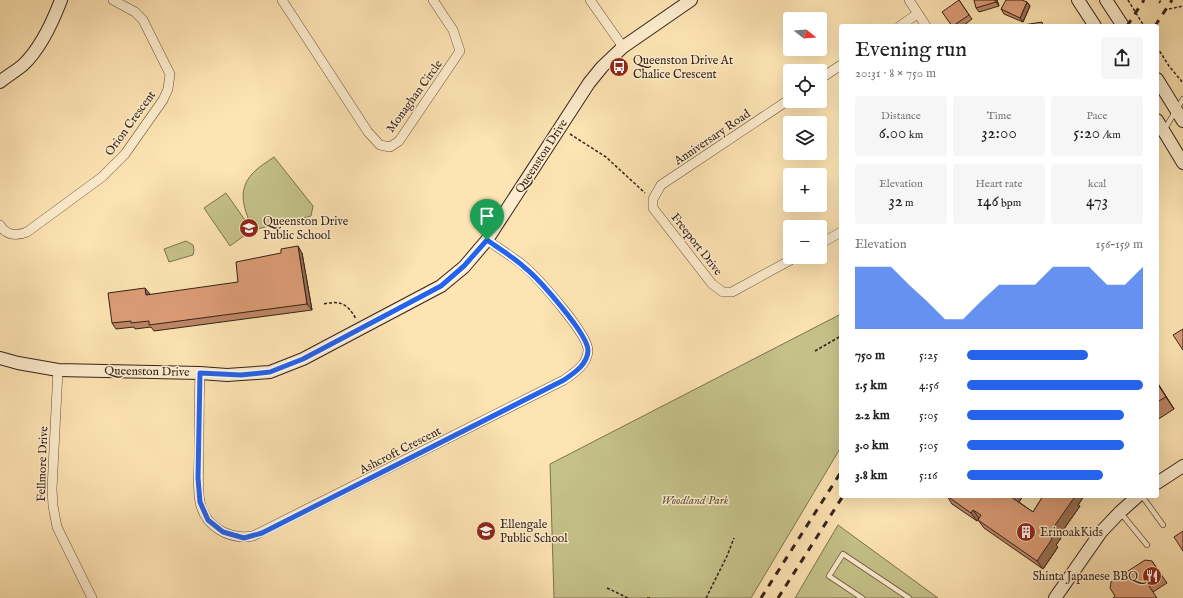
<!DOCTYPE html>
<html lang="en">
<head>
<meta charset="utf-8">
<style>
	:root { --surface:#fff; --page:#f6f6f6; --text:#222; --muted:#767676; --accent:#2563eb }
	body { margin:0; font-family:"IM FELL English",serif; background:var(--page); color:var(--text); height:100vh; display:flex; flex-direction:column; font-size:15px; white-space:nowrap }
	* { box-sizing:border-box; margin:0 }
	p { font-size:13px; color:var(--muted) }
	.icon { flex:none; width:22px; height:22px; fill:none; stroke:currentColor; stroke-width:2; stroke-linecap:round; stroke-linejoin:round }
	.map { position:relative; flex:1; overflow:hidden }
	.sheet { position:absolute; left:839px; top:24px; width:320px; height:474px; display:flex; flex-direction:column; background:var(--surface); border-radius:4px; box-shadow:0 4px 16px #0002 }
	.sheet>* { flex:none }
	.needle { width:26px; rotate:107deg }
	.buttons { position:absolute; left:783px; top:12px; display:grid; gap:8px }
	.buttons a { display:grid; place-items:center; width:44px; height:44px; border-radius:4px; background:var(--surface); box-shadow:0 4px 16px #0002; font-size:20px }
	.pin { position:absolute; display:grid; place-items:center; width:34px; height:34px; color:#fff; margin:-41px -17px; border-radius:50% 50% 50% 0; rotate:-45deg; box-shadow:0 0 4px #0007 }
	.pin .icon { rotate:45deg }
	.round { display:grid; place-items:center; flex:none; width:42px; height:42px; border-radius:4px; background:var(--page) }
	.summary { display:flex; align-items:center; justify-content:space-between; height:68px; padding:0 16px }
	h1 { font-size:22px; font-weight:600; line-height:30px }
	.metrics { display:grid; grid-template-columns:repeat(3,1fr); gap:6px; height:68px; padding:4px 16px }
	.metrics div { display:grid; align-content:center; border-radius:4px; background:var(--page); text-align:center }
	.metrics b { font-size:17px; font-weight:600 }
	.metrics small { font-size:11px; font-weight:400 }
	.metrics p { font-size:11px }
	.chart { height:112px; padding:8px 16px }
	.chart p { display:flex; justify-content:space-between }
	.chart svg { width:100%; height:72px; margin-top:4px; fill:var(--accent); opacity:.7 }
	ul { padding:0 16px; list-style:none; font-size:13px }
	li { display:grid; grid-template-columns:64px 48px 1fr; align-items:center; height:30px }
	li i { height:10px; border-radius:5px; background:var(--accent) }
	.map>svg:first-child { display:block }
	.green { fill:#c5c289; stroke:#7c7251 }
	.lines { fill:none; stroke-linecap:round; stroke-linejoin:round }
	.lane-casing { stroke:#665240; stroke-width:6 }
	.street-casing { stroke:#665240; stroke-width:10 }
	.secondary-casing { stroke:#332219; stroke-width:14 }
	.path { stroke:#332219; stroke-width:1.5; stroke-dasharray:3 2; stroke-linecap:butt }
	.lane { stroke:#feedce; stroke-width:4.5 }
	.street { stroke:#feedce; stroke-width:9 }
	.secondary { stroke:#feedce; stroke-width:12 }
	.rail { stroke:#332219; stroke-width:3; stroke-dasharray:7 7; stroke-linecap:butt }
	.wall { fill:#be8766; stroke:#332219 }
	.shaded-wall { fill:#9b6e53; stroke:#332219 }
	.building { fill:#dd9d77; stroke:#332219 }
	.route-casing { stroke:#fff; stroke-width:8 }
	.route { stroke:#2563eb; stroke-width:5 }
	.labels { text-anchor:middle; stroke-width:3; stroke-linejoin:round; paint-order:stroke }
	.poi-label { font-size:12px; fill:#332219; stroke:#feedce; text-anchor:start }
	.street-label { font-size:12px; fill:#332219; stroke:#feedce }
	.park-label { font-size:12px; font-style:italic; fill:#5f523b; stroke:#feedce }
</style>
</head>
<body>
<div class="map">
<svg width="1183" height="598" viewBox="0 0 1183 598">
	<rect width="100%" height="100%" fill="#fee4b3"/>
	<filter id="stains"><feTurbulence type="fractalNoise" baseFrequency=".005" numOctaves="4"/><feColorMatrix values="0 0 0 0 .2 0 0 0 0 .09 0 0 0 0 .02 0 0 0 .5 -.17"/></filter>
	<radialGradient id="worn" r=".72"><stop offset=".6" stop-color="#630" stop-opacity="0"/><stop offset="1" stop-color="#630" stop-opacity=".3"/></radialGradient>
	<path class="green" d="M274 157 313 206 311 216 253 230C245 211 236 192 252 174 258 167 267 162 274 157Z
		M226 193 252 230 230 246 204 208Z
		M186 241 193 245 194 250 193 255 169 262 164 249Z
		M841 314V447L751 598H554L550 464Z
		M838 525 938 598H795Z"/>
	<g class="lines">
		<g class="lane-casing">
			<path id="lane" d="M1164 130 1183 99
				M1142 496 1163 525
				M1120 512 1147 545
				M862 598 829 576 843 554 909 598"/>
		</g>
		<g class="street-casing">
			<path id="street" d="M282 0 368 132 380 145 390 147 399 141 460 51 453 30 433 0
				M590 0 623 47
				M909 0 926 26
				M900 26 917 14
				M820 79 841 65
				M790 99 661 185 653 199V208L712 284 723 292H732L796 257
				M0 225C6 236 17 236 27 232L102 177 125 154 163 100 168 89 170 74 143 20 135 12 113 0
				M820 244 841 232
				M58 370 52 489 53 506 57 527 92 598
				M200 373C199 400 199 428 199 456 199 470 197 487 200 502 205 527 229 540 253 536L564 380C574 373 587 365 588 351 589 335 538 278 524 266 513 257 500 249 487 240"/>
		</g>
		<g class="secondary-casing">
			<path id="secondary" d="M1078 0 1095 26
				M1106 0 1123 26
				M1157 79 1183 121
				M0 82C7 76 16 71 23 65 40 49 53 21 61 0
				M1157 120 1183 163
				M0 358 18 363 58 370 200 373 227 375 270 372 303 359 441 286 464 267 487 240 589 83 602 67 623 47 691 0
				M1157 483 1183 466
				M1055 598 1101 532 1120 512 1138 496"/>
		</g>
		<path class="path" d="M1128 0 1144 26
			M1159 3 1161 0
			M1169 9 1183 6
			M1157 47 1169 66 1183 83
			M570 134 606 157 645 193
			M324 304C340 300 348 304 356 319
			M815 351 841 336
			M607 588 628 598
			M647 598H651
			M706 598 727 556 734 538"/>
		<use href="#lane" class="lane"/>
		<use href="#street" class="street"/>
		<use href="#secondary" class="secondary"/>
		<path class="rail" d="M1127 26 1144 0
			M1155 26 1172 0
			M761 598 841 472
			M778 598 843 496"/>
	</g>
	<path class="wall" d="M959 0 972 19 963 26H952Z
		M997 0 999 6 979 12 976 8Z
		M1027 2 1030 6 1023 22 1004 14 1001 9Z
		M302 253 312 310 154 331 151 327 135 329 134 327 116 329 112 323 238 282Z
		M1157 382 1174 409 1157 420Z
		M947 496H1023L1019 502 1033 512 1043 496H1084L1078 505 1080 506 1059 536 1061 538 1056 545 1058 547 1043 569 984 528 978 520 979 518 977 521 952 504Z
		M1152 561 1167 583 1153 592 1115 596Z"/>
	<path class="shaded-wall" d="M995 0H997L999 6 996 2Z
		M1027 2 1030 6 1023 22 1020 18Z
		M298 246 302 253 312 310 307 304Z
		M145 288 150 294 146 295Z
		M1157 382 1174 409 1166 397 1157 383Z
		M1012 496H1023L1017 505 1011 497Z
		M1073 496H1084L1078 505 1080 506 1059 536 1061 538 1056 545 1058 547 1043 569 1037 561 1050 537 1053 528Z
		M973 510 979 518 977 521 971 513Z"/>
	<path class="building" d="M959 0 969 15 953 26H952L942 12Z
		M974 0H995L996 2 976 8Z
		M1006 0H1022L1027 2 1020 18 1001 9Z
		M1042 22 1043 26H1023V25Z
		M298 246 307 304 149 325V321L131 323V321L112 323 108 293 145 288 146 295 238 282 236 262 281 253V249Z
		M1183 329V350L1173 335Z
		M1157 383 1166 397 1157 402Z
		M947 496H1012L1011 497 1033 512 1043 496H1073L1072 497 1074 498 1053 528 1055 530 1050 537 1052 539 1037 561 978 520 981 515 973 510 971 513Z
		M1183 531V551L1174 537Z
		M1145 560 1152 561 1162 577 1149 586 1157 598H1113L1115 596 1110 588 1111 582Z"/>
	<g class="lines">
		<g class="route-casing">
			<path id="route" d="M487 240C500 249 513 257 524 267 538 278 589 335 588 351 587 365 574 373 564 380L262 533 244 538 223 532 208 520 200 502 198 478 200 373 241 375 270 372 303 359 441 286 464 266Z"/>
		</g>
		<use href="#route" class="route"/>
	</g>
	<defs>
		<g id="bus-disc" transform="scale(1)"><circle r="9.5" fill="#8f2418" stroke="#feedce"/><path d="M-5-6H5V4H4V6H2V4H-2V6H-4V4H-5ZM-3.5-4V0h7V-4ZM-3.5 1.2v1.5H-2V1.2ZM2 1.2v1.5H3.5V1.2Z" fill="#fff"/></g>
		<g id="school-disc" transform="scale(1)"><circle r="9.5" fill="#8f2418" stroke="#feedce"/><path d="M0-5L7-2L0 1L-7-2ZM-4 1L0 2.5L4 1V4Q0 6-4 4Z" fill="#fff"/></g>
		<g id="building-disc" transform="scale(1)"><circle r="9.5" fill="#8f2418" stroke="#feedce"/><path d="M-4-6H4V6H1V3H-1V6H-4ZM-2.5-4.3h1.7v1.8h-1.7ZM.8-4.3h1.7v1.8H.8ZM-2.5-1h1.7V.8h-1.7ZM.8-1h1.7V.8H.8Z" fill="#fff"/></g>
		<g id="restaurant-disc" transform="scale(1)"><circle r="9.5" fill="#8f2418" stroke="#feedce"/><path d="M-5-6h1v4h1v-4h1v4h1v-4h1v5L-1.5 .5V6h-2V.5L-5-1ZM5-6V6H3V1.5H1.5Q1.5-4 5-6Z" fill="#fff"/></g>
	</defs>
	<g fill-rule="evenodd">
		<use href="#bus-disc" x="619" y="67"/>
		<use href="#school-disc" x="249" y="228"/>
		<use href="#school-disc" x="486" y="531"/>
		<use href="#building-disc" x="1026" y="532"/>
		<use href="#restaurant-disc" x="1152" y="576"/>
	</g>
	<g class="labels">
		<g class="poi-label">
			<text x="633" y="64">Queenston Drive At<tspan x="633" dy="14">Chalice Crescent</tspan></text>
			<text x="263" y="225">Queenston Drive<tspan x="263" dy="14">Public School</tspan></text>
			<text x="500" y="528">Ellengale<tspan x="500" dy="14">Public School</tspan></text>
			<text x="1040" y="536">ErinoakKids</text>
			<text x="1138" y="580" text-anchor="end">Shinta Japanese BBQ</text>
		</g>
		<g class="street-label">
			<text transform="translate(414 96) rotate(-54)" y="4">Monaghan Circle</text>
			<text transform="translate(130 123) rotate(-54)" y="4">Orion Crescent</text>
			<text transform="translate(712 137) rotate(-34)" y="4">Anniversary Road</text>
			<text transform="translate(541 156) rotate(-57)" y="4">Queenston Drive</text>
			<text transform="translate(697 244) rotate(52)" y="4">Freeport Drive</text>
			<text transform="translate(147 371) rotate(1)" y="4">Queenston Drive</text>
			<text transform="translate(400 450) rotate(-27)" y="4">Ashcroft Crescent</text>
			<text transform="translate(42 464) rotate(-88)" y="4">Fellmore Drive</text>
		</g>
		<g class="park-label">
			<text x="695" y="504">Woodland Park</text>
		</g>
	</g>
	<rect width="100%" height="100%" filter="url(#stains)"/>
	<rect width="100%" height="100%" fill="url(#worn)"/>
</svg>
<div class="buttons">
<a><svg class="needle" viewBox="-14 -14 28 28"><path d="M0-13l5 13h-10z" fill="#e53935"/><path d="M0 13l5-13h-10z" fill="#767676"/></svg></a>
<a><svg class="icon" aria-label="locate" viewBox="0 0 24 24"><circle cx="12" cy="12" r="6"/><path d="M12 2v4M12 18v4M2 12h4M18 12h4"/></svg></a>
<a><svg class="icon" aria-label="layers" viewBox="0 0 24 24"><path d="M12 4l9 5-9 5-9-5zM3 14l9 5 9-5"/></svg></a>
<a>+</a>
<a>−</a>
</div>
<div class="pin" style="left:487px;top:240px;background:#1e9e55"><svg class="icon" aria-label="arrive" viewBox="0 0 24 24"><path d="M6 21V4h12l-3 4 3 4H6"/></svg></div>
<section class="sheet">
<div class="summary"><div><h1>Evening run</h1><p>20:31 · 8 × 750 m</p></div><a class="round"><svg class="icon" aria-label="share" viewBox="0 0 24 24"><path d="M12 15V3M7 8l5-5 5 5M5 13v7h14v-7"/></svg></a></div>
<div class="metrics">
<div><p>Distance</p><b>6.00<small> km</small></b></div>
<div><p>Time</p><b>32:00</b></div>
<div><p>Pace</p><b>5:20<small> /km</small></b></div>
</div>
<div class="metrics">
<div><p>Elevation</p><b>32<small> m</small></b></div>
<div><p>Heart rate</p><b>146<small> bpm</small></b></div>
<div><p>kcal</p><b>473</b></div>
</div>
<div class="chart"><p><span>Elevation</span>156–159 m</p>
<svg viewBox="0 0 160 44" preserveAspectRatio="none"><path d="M0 44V6L10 6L20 6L30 17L40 27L50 38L60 38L70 27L80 17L90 17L100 17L110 6L120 6L130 6L140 17L150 17L160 6V44z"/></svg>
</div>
<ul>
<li><b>750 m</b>5:25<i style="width:69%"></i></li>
<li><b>1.5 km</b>4:56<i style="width:100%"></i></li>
<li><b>2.2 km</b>5:05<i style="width:89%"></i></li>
<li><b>3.0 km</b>5:05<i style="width:89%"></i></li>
<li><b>3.8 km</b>5:16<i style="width:77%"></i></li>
</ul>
</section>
</div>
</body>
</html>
